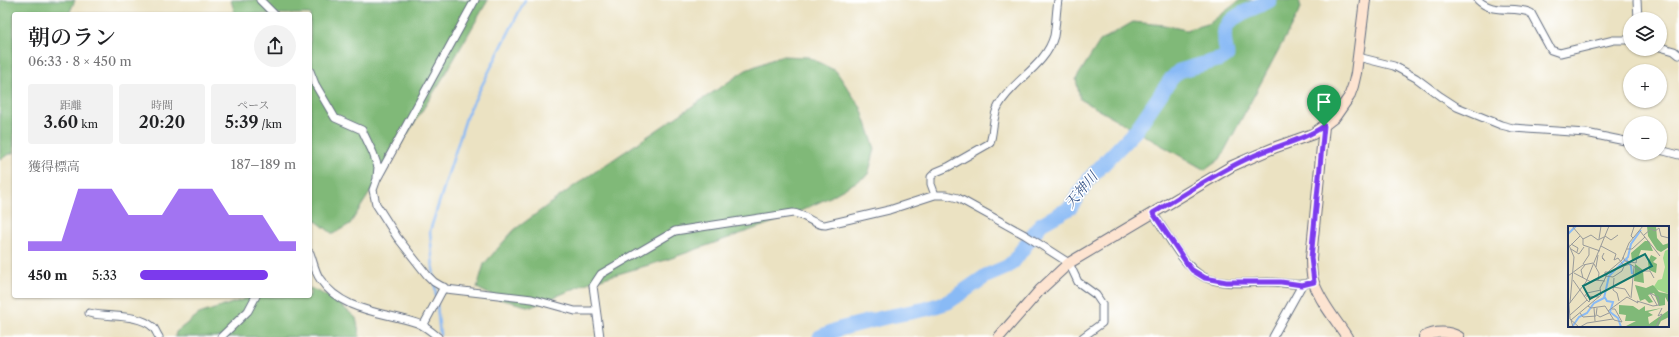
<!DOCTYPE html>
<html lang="ja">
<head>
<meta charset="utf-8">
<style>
	:root { --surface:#fff; --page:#f2f2f2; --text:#202124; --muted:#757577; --accent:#7c3aed }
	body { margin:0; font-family:"Libre Caslon Text","Noto Serif JP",serif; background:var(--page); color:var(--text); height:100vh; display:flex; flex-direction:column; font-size:15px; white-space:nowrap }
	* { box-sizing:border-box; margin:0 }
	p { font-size:13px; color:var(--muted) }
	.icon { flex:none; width:22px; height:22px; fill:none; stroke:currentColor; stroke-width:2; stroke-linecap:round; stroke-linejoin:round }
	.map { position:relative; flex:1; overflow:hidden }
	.side { position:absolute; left:12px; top:12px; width:300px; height:286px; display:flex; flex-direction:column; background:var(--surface); border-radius:4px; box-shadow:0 1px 3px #0004 }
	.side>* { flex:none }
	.fabs { position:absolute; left:1623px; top:12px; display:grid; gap:8px }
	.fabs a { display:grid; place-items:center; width:44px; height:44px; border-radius:50%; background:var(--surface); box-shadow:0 1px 3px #0004; font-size:20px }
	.pin { position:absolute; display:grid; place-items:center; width:34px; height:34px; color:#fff; margin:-41px -17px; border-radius:50% 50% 50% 0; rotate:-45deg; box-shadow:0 0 4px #0007 }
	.pin .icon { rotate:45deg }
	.round { display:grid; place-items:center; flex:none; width:42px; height:42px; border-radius:21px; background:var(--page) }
	.headline { display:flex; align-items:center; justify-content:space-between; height:68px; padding:0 16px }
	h1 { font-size:22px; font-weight:600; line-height:30px }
	.metrics { display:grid; grid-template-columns:repeat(3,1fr); gap:6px; height:68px; padding:4px 16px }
	.metrics div { display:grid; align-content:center; border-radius:4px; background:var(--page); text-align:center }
	.metrics b { font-size:17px; font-weight:600 }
	.metrics small { font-size:11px; font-weight:400 }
	.metrics p { font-size:11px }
	.chart { height:112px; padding:8px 16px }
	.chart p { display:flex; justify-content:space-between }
	.chart svg { width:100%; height:72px; margin-top:4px; fill:var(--accent); opacity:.7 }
	ul { padding:0 16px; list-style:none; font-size:13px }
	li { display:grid; grid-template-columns:64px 48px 1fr; align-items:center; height:30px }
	li i { height:10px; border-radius:5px; background:var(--accent) }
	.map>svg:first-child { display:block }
	.forest { fill:#80b978; stroke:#4e746b }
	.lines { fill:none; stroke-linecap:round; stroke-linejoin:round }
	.stream { stroke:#89baf5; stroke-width:2.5 }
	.river { stroke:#89baf5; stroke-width:15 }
	.street-casing { stroke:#646e81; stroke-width:9 }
	.secondary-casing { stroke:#646e81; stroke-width:12 }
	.street { stroke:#fff; stroke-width:7 }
	.secondary { stroke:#fde4d1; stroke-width:10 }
	.route-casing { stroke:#fff; stroke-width:8 }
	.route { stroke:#7c3aed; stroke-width:5 }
	.labels { text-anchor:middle; stroke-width:3; stroke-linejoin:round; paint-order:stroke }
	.water-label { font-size:14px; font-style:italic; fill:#3c598b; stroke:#fff }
	.inset-river { fill:none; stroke:#89baf5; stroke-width:2 }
	.inset-road { fill:none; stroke:#989a9a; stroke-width:1 }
	.view { fill:#0f766e; fill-opacity:0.15; stroke:#0f766e; stroke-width:2 }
	.inset-edge { fill:none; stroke:#1b2f5e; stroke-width:2 }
</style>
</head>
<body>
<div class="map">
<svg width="1679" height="337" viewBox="0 0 1679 337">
	<rect width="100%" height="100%" fill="#fff"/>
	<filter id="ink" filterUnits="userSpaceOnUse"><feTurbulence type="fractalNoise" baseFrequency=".025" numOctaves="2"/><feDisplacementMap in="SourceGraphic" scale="8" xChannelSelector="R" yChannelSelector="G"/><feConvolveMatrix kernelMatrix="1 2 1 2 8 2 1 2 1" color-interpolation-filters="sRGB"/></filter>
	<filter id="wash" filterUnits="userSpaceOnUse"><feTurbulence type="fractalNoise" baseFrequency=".012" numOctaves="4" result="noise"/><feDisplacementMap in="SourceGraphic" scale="16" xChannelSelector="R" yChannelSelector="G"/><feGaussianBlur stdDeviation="0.9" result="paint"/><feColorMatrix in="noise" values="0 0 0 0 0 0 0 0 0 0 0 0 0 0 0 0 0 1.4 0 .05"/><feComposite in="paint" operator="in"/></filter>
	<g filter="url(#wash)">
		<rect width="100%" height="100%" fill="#ebe2c2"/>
		<path class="forest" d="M0 0H75L69 14H14V152L0 159Z
			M231 0H488L446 73 350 224 333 234 316 221 310 206V14H235Z
			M1240 0H1299L1301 8 1220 159 1205 170 1080 99 1076 79 1100 41 1133 22 1164 25 1186 30 1210 23Z
			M781 56 808 57 836 71 861 108 875 149 868 175 830 197 788 217 666 260 590 282 531 307 499 299 477 288 484 264 514 230 574 186 746 70Z
			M310 288 334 299 356 318 360 337H175L176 332 199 314 251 297 310 296Z"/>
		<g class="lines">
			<path class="stream" d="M434 280 430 231 467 115 525 0
				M435 285 436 298
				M437 305 440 335"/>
			<path class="river" d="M820 337 839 329 886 317 926 309 948 302 986 276 1007 267 1013 262 1041 224 1070 208 1088 180 1136 130 1171 79 1179 71 1221 59 1227 55C1226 48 1223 37 1225 30 1229 15 1257 8 1270 0"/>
		</g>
	</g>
	<g filter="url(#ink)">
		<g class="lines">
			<g class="street-casing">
				<path id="street" d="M260 0 274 14
					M475 0 377 179 373 190 376 204 397 237 427 275 434 282 446 289 532 299 575 311H596
					M1478 0C1493 15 1513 5 1531 13L1551 50 1560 53 1614 40H1630
					M1637 0 1638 19
					M1660 47 1674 51 1679 55
					M1358 57 1394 66 1416 78 1440 96 1457 107 1501 125 1513 128 1586 133 1630 142
					M310 71 315 84 335 118 362 130 373 153 378 167 377 177
					M1660 150 1679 155
					M935 195 931 184V177L936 172 948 167 990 143C994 131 992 116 999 105 1013 80 1046 66 1054 36 1056 25 1056 12 1058 0
					M1153 213C1167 233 1182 266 1204 277 1223 286 1248 282 1268 282 1286 282 1296 287 1314 282
					M310 253C313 261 315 272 320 279 342 312 384 312 417 323 425 326 432 332 438 337
					M89 313C108 318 137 313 153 327 155 329 157 334 159 337
					M423 326 444 287
					M221 337 248 311 256 296
					M600 337 593 286 601 274 675 231 793 213C805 214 813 225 825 225L889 210 935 195H946L958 198 1025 235 1069 263 1078 282 1096 295 1102 304V323L1083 337
					M1273 337 1302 285"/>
			</g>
			<g class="secondary-casing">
				<path id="secondary" d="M1324 126 1311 258C1311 266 1311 276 1314 283 1321 303 1336 320 1347 337
					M999 337 1040 290 1069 263 1232 166 1276 147 1313 134 1335 117 1349 97 1353 86 1356 73 1365 0
					M1424 337C1435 331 1449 331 1459 337"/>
			</g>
			<use href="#street" class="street"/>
			<use href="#secondary" class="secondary"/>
		</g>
	</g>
	<g class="lines" filter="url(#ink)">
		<g class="route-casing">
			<path id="route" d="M1324 126 1311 258 1314 282 1302 285 1281 282H1226L1205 278 1192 270 1188 265 1153 213C1185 194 1217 172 1251 157 1275 146 1302 141 1324 126Z"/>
		</g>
		<use href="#route" class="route"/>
	</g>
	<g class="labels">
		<g class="water-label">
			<text transform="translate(1081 190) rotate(-50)" y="5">天神川</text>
		</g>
	</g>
	<g transform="translate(1568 226)">
		<rect width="101" height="101" fill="#ebe2c2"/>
		<path d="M101 23V68L85 62 90 54 94 53 97 41 95 32 97 25Z" fill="#a0d98c"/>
		<path d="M79 0H88L89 12 95 19 101 17V21L93 26 89 24 80 10ZM77 15H81L85 25 73 24 70 32 64 35 63 27ZM83 29 89 32 85 36 89 38 88 47 81 44 80 36ZM67 38 75 44 76 57 66 55ZM67 59 78 62 85 59 91 66 101 68V78L97 71V79L91 80 86 67 80 69 85 76 81 77 77 73 72 75ZM51 79 65 80 71 84 77 80V85L94 82 80 86 85 89 80 91 81 98 101 84V91L93 95 90 101H56L68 95H57L58 89 51 88Z" fill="#80b978"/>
		<path class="inset-river" d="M0 18V8L8 0M58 33 63 40 64 48M36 70 39 75 45 76 42 86 50 92 53 101M4 101 11 91 19 87 26 77 36 72 41 50 60 31 63 18 73 4"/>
		<path class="inset-road" d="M4 0 15 13V19L32 25M63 0 66 1 63 10 65 12M72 5 92 30M76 9 83 3 87 5 91 2 93 10 101 12M37 10 43 14 50 9M15 13 23 9 30 14 36 11M31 13 33 0M0 17 6 31 2 77M3 18 10 22 9 26M2 20 12 10M33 20 48 28 46 34 50 32 56 40M3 23 11 28 16 21M59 23H64L77 11M55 31 57 35 68 37 69 31 74 30M34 32 37 35 34 31 36 27M15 38 21 29V22M26 38 31 47 30 55M28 41 30 29M41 46H37V50L45 51 54 45 56 40 62 38 73 45H82L86 52M6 47 23 56 26 54 37 55M0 50 15 39 25 37M15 52 13 44 17 39M46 52 45 64 49 67 51 75M5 54 19 74M45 61 57 63 62 71M18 70 31 71M16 71 19 67 33 64M63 72 66 41M89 79 82 67 90 71 91 79M20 80 23 82 37 80 46 94 54 96 47 83H44M26 82 27 95M40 85 59 71 70 77 69 75 85 80 91 79M12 87 15 91 28 90 29 82M2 89 19 74 21 76 23 71M29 89 32 91 41 87M5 101 3 94 33 69 32 62 41 45 54 34 61 17 75 0M11 101 2 93 1 78 18 56 41 0M12 101 19 97 45 93M88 101 94 88 90 90 94 82"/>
		<path class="view" d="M77 28 84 40 22 73 15 60Z"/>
		<rect width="101" height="101" class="inset-edge"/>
	</g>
</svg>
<div class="fabs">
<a><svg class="icon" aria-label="layers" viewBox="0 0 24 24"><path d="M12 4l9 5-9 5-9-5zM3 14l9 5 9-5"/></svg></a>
<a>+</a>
<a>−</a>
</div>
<div class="pin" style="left:1324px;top:126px;background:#1e9e55"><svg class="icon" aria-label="arrive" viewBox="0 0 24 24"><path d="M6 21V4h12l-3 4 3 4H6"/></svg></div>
<section class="side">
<div class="headline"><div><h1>朝のラン</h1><p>06:33 · 8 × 450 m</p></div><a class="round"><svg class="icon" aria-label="share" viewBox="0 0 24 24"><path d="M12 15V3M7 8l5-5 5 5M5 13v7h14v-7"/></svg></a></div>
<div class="metrics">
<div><p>距離</p><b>3.60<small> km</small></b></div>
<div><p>時間</p><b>20:20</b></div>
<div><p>ペース</p><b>5:39<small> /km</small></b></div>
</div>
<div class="chart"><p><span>獲得標高</span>187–189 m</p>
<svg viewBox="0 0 160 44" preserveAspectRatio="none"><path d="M0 44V38L10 38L20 38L30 6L40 6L50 6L60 22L70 22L80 22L90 6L100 6L110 6L120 22L130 22L140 22L150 38L160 38V44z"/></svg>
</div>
<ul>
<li><b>450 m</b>5:33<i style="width:82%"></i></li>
</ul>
</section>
</div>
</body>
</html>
